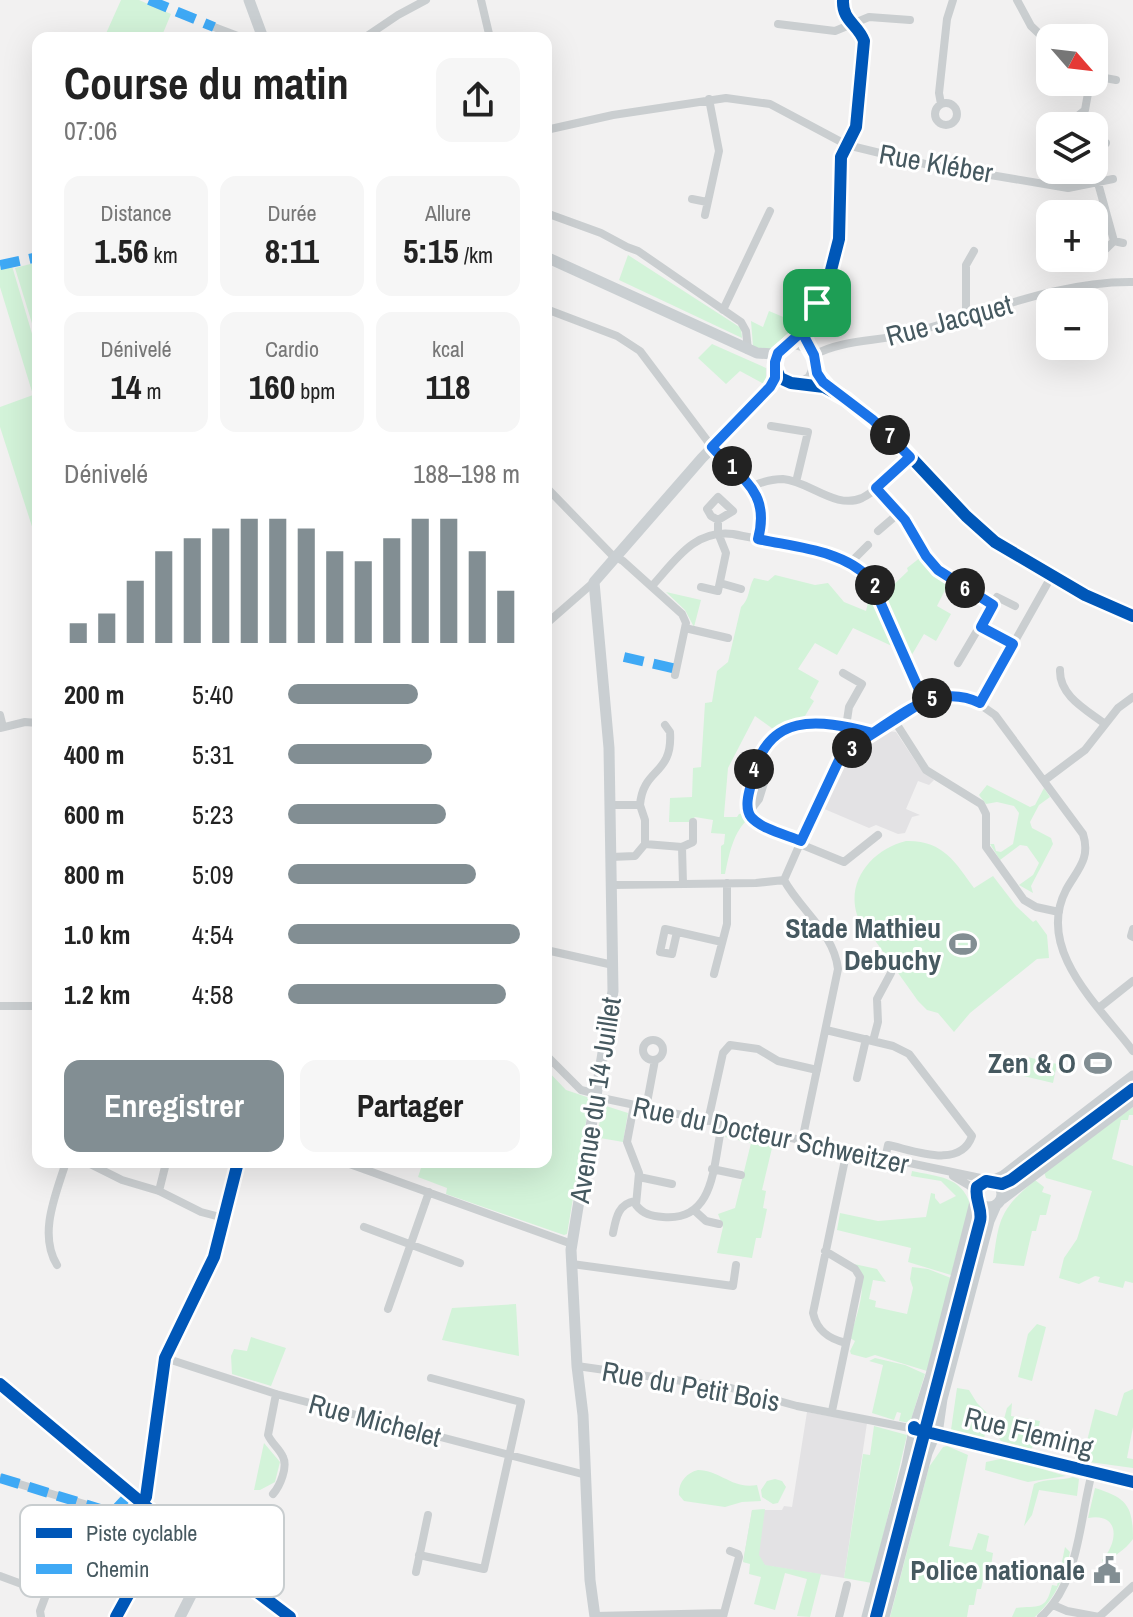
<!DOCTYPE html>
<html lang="fr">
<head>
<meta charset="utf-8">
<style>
	:root { --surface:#fff; --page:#f6f6f6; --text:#222; --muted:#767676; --accent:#828e93 }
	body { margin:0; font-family:"Archivo Narrow",sans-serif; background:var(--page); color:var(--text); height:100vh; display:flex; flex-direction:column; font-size:30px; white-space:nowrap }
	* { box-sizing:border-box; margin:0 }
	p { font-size:26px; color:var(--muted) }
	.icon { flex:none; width:44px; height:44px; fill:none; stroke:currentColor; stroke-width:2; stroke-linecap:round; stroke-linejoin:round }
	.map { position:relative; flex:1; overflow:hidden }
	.drawer { position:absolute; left:32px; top:32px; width:520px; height:1136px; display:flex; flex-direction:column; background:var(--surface); border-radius:16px; box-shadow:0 8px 32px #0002 }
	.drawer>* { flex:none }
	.needle { width:52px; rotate:118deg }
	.tools { position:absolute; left:1036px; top:24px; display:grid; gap:16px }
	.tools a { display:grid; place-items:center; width:72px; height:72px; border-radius:16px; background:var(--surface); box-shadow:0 8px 32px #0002; font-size:40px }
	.pin { position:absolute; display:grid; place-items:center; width:68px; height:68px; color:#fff; margin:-34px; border-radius:16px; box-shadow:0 4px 12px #0006 }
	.km { position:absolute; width:40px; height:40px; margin:-20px; border-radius:50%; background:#222; color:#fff; font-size:22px; line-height:40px; text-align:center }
	.round { display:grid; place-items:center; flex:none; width:84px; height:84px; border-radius:16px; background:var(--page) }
	.overview { display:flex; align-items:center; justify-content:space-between; height:136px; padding:0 32px }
	h1 { font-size:44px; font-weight:800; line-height:60px }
	.figures { display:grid; grid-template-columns:repeat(3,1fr); gap:12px; height:136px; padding:8px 32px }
	.figures div { display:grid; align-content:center; border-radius:16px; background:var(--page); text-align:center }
	.figures b { font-size:34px; font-weight:800 }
	.figures small { font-size:22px; font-weight:400 }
	.figures p { font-size:22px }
	.chart { height:224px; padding:16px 32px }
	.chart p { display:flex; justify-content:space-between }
	.chart svg { width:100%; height:144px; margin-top:8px; stroke:var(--accent); stroke-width:6 }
	.action { display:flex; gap:16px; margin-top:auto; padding:16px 32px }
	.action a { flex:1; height:92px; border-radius:16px; background:var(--accent); color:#fff; font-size:32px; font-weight:800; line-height:92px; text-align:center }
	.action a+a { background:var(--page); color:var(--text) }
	ul { padding:0 32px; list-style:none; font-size:26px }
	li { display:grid; grid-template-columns:128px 96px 1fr; align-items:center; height:60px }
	li i { height:20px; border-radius:10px; background:var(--accent) }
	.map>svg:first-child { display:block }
	.education { fill:#e3e2e4 }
	.green { fill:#d3f3d9 }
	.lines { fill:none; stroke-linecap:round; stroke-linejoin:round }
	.street { stroke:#caced0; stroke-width:8 }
	.secondary { stroke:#cacfd2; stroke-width:11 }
	.primary { stroke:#c7ccce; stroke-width:12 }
	.quiet { stroke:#3fa9f5; stroke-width:10; stroke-dasharray:20 10; stroke-linecap:butt }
	.cycleway-casing { stroke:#fff; stroke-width:17 }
	.cycleway { stroke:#0057b8; stroke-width:12 }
	.route-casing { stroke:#fff; stroke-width:16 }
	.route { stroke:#1a73e8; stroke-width:10 }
	.labels { text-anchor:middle; stroke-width:6; stroke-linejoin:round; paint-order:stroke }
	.street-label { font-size:28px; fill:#465960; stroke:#fff }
	.poi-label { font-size:28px; font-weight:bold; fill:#465960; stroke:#fff; text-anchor:end }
	.key { fill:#fff; stroke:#c8cdcf; stroke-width:2 }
	.key-label { font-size:22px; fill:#465960 }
</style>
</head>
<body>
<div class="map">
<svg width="1133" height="1617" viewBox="0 0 1133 1617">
	<rect width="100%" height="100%" fill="#f2f1f1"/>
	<path class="education" d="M888 731 896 732 920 768 934 780 929 785 918 781 906 809 920 815 912 817 905 833 898 834 876 825 869 828 822 808 837 775 847 761Z
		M807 1412 867 1423 844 1578 743 1562 752 1510H782L784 1506 792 1507Z"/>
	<path class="green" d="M121 0H139L171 14 161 38H104Z
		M628 255 741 328 742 338 619 280Z
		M38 262V343L15 268Z
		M12 266 38 354 37 542 0 427V407L33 395 0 287V268Z
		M769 311 800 324 791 338 778 343 773 349 763 350 753 346 751 321 763 327Z
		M712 344 766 368V385L740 371 726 384 698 358Z
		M921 557 932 570 948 584 937 606 951 614 936 641 924 634 910 658 884 594 908 571 907 568Z
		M775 575 815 585 828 583 844 602 866 611 871 590 894 647 853 628 837 655 815 643 798 669 819 681 810 698 814 701 805 716 773 729 755 716 728 768 724 815V817H737L739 814 744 813 749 818C733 832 729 855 725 874H721V846L724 844 725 834 711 833 713 820 695 817 689 822H669L670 798 692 797 693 768 701 767 705 703 712 702 717 671 728 662 741 607C750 599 748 588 754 578L768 581Z
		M666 592 701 600 694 627 685 610Z
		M987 785 1030 807 1035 805 1044 788 1050 797 1039 805 1030 822 1032 828 1051 838 1053 844 1031 886 1033 893 1019 885 1033 875 1039 863 1027 846 1020 845 1000 860 990 844H994L996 851 1001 852 1013 844 1019 813 1014 806 997 802 986 804 979 795Z
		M906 841C943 840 955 862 974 888L993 876 1016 906 1033 922 1036 920 1047 935 1049 958 1037 959 970 1013 954 1032 938 1013 927 1010 918 1001 857 915C846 880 873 849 906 841Z
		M1019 1055 1057 1064 1053 1083 1015 1074Z
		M546 1069 566 1090 590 1098 567 1234 564 1235 446 1194 447 1188 418 1177 423 1162H546Z
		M606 1106 628 1113 623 1142 600 1138 593 1177 590 1176 601 1114Z
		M1133 1107V1115H1129L1128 1120H1121L1112 1159 1133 1166V1283L1125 1281 1123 1288 1098 1282 1100 1277 1095 1276 1079 1284 1059 1278 1064 1258 1077 1239 1092 1191 1046 1178 1044 1172Z
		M729 1132 770 1141 769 1147 772 1148 762 1190 766 1191 763 1208 767 1209 761 1238H756L752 1258 717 1253 723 1227 718 1214 735 1208 751 1143 725 1137Z
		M912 1171C938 1177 961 1176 970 1204L951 1275 908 1262 911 1248 837 1230 840 1213 878 1221 926 1217 931 1193 935 1194V1198L940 1204 956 1196 941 1181 911 1176Z
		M1035 1180 1044 1187 1042 1192 1051 1195 1046 1215H1040L1036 1231H1032L1024 1266 993 1263C999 1218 1000 1210 1035 1180Z
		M854 1264 877 1269 886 1282 873 1280 869 1299 876 1301 875 1307 907 1314 913 1288 910 1279 912 1267 928 1269 951 1278 927 1371 875 1355 866 1358 851 1354 850 1351 855 1341 850 1338C856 1316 871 1282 854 1264Z
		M516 1304 519 1356 442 1340 452 1308Z
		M1037 1324 1046 1327 1032 1381 1018 1377 1028 1334Z
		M251 1337 286 1348 271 1386 232 1374 231 1356 234 1349 247 1351Z
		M875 1358 905 1365 925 1374 910 1423 899 1421 901 1413 897 1412 894 1420 872 1413 883 1365 869 1361Z
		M957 1388 969 1390 977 1403 989 1415 984 1439 951 1430Z
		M1133 1389V1427L1127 1458 1133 1459V1468L1082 1461 1095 1409 1117 1416 1124 1393Z
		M1012 1403 1011 1416 1040 1421 1035 1444 1031 1449 1001 1441 999 1438 1007 1408Z
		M874 1426 907 1435 872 1583 844 1578 863 1454 870 1455Z
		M264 1443 280 1462 275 1482 260 1490H254Z
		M947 1446 968 1455 949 1546 972 1550 978 1533 989 1536 986 1551 993 1553 990 1573 985 1572 981 1589H977L974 1605H969L967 1617H890L929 1467 943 1447Z
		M1005 1458 1066 1476 1028 1482 985 1470 986 1462Z
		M698 1470C720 1470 733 1490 757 1485L761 1501 742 1502 725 1507 684 1501 679 1495C678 1483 686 1473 698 1470Z
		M1073 1477 1079 1479 1077 1496 1039 1490 1032 1515 1024 1526 1034 1484C1045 1478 1061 1481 1073 1477Z
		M775 1479 782 1481 786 1487 778 1503 773 1504 762 1497 761 1490 767 1481Z
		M1095 1488C1127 1498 1133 1506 1133 1539 1124 1552 1114 1553 1105 1567L1102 1560C1118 1543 1121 1512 1088 1518Z
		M765 1509 759 1555 765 1565 821 1574 810 1617 797 1616 807 1579 785 1573 775 1610 754 1604 761 1577 749 1574 750 1564 743 1562 752 1510Z
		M1065 1547 1070 1552C1064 1579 1055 1598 1035 1617H1012L1016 1608C1038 1605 1046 1612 1052 1585L1057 1586Z"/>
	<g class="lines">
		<path class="street" d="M481 0 490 38
			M1017 0 1031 26 1050 44
			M778 24 835 31 869 17 910 20
			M214 27 243 38
			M364 38 398 15 426 0
			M1094 76 1116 80
			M935 114a11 11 0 1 1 22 0a11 11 0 1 1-22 0Z
			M941 104 939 93 947 19 953 0
			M1065 126 1085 110 1090 82
			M546 130 613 115 726 98 770 104 847 145 925 164 1068 188 1113 179
			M1050 140 1047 133 1049 127 1055 123 1063 126
			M1094 141 1106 143
			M1098 183 1114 241
			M692 199 707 202
			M546 213 601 233 627 247 638 251 741 322 746 331 748 350
			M705 215 719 151 709 99
			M1106 249 1114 241 1123 243
			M546 309 617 336 640 351 712 447 755 491 761 513 758 539
			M723 310 770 211
			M966 316V265L974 251
			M808 347 805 331 829 278 839 239 841 157 856 127 865 44C860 24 842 24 843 0
			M814 355C843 339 878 342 910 333 984 314 1056 281 1133 282
			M771 426 808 432 796 482
			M752 486C762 482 772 479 783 479 809 481 836 510 862 498 880 489 895 470 910 457
			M546 487 611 554 623 561 682 614 686 623 675 675
			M876 488 905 520 926 556 938 570 993 605
			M718 497 733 511 718 520 711 516 707 509Z
			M878 531 899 513
			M850 563 868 545
			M720 583 741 589
			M652 586C675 561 694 529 733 534 775 543 852 550 876 587L924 701
			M701 587 718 591 726 553 718 533V520
			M546 624 594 582
			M981 627 1013 644
			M685 628 728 638
			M958 663 997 597 1015 606
			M1060 670C1059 696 1087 710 1105 724
			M843 673 862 684 849 707 846 727
			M980 703 1051 577
			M0 715 3 727
			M894 720 926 770 981 804 986 814V847L1024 900 1036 907 1059 912
			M0 728 25 722 38 723
			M1045 780 1085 750 1118 708 1133 697
			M610 805H640L645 820V844L682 847 683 884
			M640 805C643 767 673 776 670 732L665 725
			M749 812 759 799 764 783 754 768
			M801 841 759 823 749 812C747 800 750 787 753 775 767 710 824 720 873 733
			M800 844 844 862 878 835
			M682 847 693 842V822
			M611 857 635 856 645 844
			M784 880 831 773 839 760 855 745 917 704 937 696 972 699 995 715 1083 834C1091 859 1077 870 1066 890 1035 950 1100 1007 1133 1051
			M784 880C801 911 834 933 838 969L802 1141
			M612 885 756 883 784 880
			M1133 929 1131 936 1133 937
			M677 932 672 954 660 952 665 929 722 942
			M546 950 613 965
			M714 974 727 924V883
			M0 1006H38
			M1100 1007 1133 981
			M826 1030 893 1046 909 1054 972 1136C960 1170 913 1150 888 1145L885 1159
			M643 1050a10 10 0 1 1 20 0a10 10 0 1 1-20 0Z
			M873 1041 878 1022 877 999 891 973
			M546 1055 581 1090 597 1094
			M857 1078 866 1039
			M597 1097 990 1180
			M634 1105 627 1142 639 1173 636 1205C643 1214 651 1216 663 1217 716 1222 713 1163 722 1125
			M646 1108 655 1060
			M708 1121 723 1053 730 1045 758 1049 778 1061 817 1070
			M86 1162 122 1180 159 1191 201 1212 224 1218
			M344 1162 572 1244
			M712 1169 741 1175
			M953 1176 970 1186 976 1194
			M639 1177 672 1184
			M159 1191 165 1167
			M695 1211 706 1221 719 1224
			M364 1227 460 1263
			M613 1233C616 1218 618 1204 635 1201
			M825 1251 855 1269 860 1277 832 1411
			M572 1264 733 1286 736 1265
			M57 1265C38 1234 56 1194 66 1162
			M388 1309 429 1192
			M846 1343C829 1339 817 1331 813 1313L847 1150
			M165 1358 276 1394 586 1475
			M577 1366 731 1388 797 1406 925 1431 1133 1482
			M0 1478 107 1511 116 1509 131 1493
			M273 1494C280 1486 288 1467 283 1457 279 1448 272 1444 268 1435L276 1394
			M419 1555 484 1569 521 1402 431 1378
			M416 1572 428 1515
			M0 1576 46 1593
			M1053 1605 1067 1611 1099 1617 1133 1586
			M724 1613 739 1557 738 1554 730 1551
			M595 1616 724 1613 723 1617
			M41 1617 40 1611 72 1525
			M839 1617 847 1585
			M1041 1617C1080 1582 1079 1520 1092 1473"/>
		<path class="secondary" d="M249 0 263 38
			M546 257 757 353 774 354 793 343 807 347 814 355 815 367 810 378 801 383
			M780 349 775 366 778 374 785 381 824 387 864 413 892 437 966 516 1004 548 1085 595 1133 616
			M976 1194a13 13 0 1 1 26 0a13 13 0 1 1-26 0Z
			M992 1181 1003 1176 1133 1076
			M1002 1199 1133 1100
			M138 1509 146 1497 165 1358 214 1257 238 1162
			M116 1617 167 1524
			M180 1617 210 1558
			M595 1617 590 1580 583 1415 577 1366 571 1250 613 991 609 748 594 582 702 458 759 400 773 382 776 371
			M867 1617 907 1465 915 1425 931 1375 976 1198
			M884 1617 927 1453 938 1427 942 1399 989 1221 996 1205"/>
		<path class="primary" d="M0 1384 167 1524 290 1617"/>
		<path class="quiet" d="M149 0 214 27
			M0 265 38 257
			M624 657 676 669
			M0 1478 107 1511 116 1509 131 1493
			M72 1525 81 1503"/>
		<g class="cycleway-casing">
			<path id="cycleway" d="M817 303 796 338 777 354 775 366 780 378 791 383 824 387 846 399 892 437 966 516 995 542 1085 595 1133 616
				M832 391 818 375 814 357 807 345 805 334 829 278 839 239 841 157 856 127 864 41C858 24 842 21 843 0
				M0 1384 167 1524 290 1617
				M914 1427V1429L1133 1482
				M138 1509 146 1497 165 1358 214 1257 238 1162
				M116 1617 167 1524
				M876 1617 980 1221C983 1209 974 1199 977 1187L986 1181 1002 1184 1011 1180 1133 1089"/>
		</g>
		<use href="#cycleway" class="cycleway"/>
	</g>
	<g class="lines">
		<g class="route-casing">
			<path id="route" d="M817 303 797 336 778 353 775 362V378L770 387 712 447C740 479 771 490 758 539 794 547 844 550 870 579L924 701 855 745 839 760 801 841C787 835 761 829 751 817 744 807 749 792 752 781 766 711 818 719 873 733 906 711 939 683 980 703L1013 644 981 627 993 605 938 570 926 556 905 520 876 488 910 457 873 420 823 382 817 373 814 355 805 338 817 303"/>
		</g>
		<use href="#route" class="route"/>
	</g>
	<defs>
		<g id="stadium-bare" transform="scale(2.16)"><path d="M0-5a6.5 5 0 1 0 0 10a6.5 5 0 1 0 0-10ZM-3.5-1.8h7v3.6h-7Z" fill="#828e93" stroke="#fff" stroke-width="2.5" paint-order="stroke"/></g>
		<g id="civic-bare" transform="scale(2.16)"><path d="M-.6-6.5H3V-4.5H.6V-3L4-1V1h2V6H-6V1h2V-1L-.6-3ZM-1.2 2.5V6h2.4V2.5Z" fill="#828e93" stroke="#fff" stroke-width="2.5" paint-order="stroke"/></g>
	</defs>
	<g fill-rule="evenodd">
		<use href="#stadium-bare" x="963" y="944"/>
		<use href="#stadium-bare" x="1098" y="1063"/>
		<use href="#civic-bare" x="1107" y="1570"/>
	</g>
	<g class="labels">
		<g class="street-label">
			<text transform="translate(936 163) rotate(10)" y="10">Rue Kléber</text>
			<text transform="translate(949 320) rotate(-15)" y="10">Rue Jacquet</text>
			<text transform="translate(595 1100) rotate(-81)" y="10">Avenue du 14 Juillet</text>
			<text transform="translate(771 1135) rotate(12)" y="10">Rue du Docteur Schweitzer</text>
			<text transform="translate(691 1386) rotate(10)" y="10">Rue du Petit Bois</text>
			<text transform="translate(375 1420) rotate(15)" y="10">Rue Michelet</text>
			<text transform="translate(1029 1432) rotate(14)" y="10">Rue Fleming</text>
		</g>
		<g class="poi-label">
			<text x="941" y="938">Stade Mathieu<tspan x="941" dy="32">Debuchy</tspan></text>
			<text x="1076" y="1073">Zen &amp; O</text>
			<text x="1085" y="1580">Police nationale</text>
		</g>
	</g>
	<rect x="20" y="1505" width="264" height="92" rx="12" class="key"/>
	<rect x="36" y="1528" width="36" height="10" fill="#0057b8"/>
	<rect x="36" y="1564" width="36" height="10" fill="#3fa9f5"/>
	<g class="key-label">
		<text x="86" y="1541">Piste cyclable</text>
		<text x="86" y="1577">Chemin</text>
	</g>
</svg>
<div class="tools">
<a><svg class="needle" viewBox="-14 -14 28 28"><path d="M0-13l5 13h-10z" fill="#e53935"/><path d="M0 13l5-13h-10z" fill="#767676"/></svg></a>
<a><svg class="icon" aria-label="layers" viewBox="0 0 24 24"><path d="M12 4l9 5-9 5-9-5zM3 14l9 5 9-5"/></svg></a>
<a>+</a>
<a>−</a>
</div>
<div class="pin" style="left:817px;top:303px;background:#1e9e55"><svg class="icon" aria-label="arrive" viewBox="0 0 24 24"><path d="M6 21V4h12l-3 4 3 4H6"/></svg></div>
<b class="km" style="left:732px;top:466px">1</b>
<b class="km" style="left:875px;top:585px">2</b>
<b class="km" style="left:852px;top:748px">3</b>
<b class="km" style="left:754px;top:769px">4</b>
<b class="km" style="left:932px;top:698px">5</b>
<b class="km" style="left:965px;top:588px">6</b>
<b class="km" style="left:890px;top:435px">7</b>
<section class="drawer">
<div class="overview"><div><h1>Course du matin</h1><p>07:06</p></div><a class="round"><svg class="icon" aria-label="share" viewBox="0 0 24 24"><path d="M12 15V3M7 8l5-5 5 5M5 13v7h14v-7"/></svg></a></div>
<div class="figures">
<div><p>Distance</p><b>1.56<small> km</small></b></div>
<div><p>Durée</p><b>8:11</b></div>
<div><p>Allure</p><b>5:15<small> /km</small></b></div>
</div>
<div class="figures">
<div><p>Dénivelé</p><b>14<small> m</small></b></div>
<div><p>Cardio</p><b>160<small> bpm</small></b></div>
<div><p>kcal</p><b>118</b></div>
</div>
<div class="chart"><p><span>Dénivelé</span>188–198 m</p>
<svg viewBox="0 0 160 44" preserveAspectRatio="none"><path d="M5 44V38M15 44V35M25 44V25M35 44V16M45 44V12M55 44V9M65 44V6M75 44V6M85 44V9M95 44V16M105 44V19M115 44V12M125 44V6M135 44V6M145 44V16M155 44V28"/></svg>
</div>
<ul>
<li><b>200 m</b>5:40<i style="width:56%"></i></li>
<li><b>400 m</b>5:31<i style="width:62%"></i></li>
<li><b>600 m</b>5:23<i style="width:68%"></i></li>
<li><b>800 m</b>5:09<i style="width:81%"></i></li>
<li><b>1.0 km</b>4:54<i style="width:100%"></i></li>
<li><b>1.2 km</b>4:58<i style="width:94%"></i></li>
</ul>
<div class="action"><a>Enregistrer</a><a>Partager</a></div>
</section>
</div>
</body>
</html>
